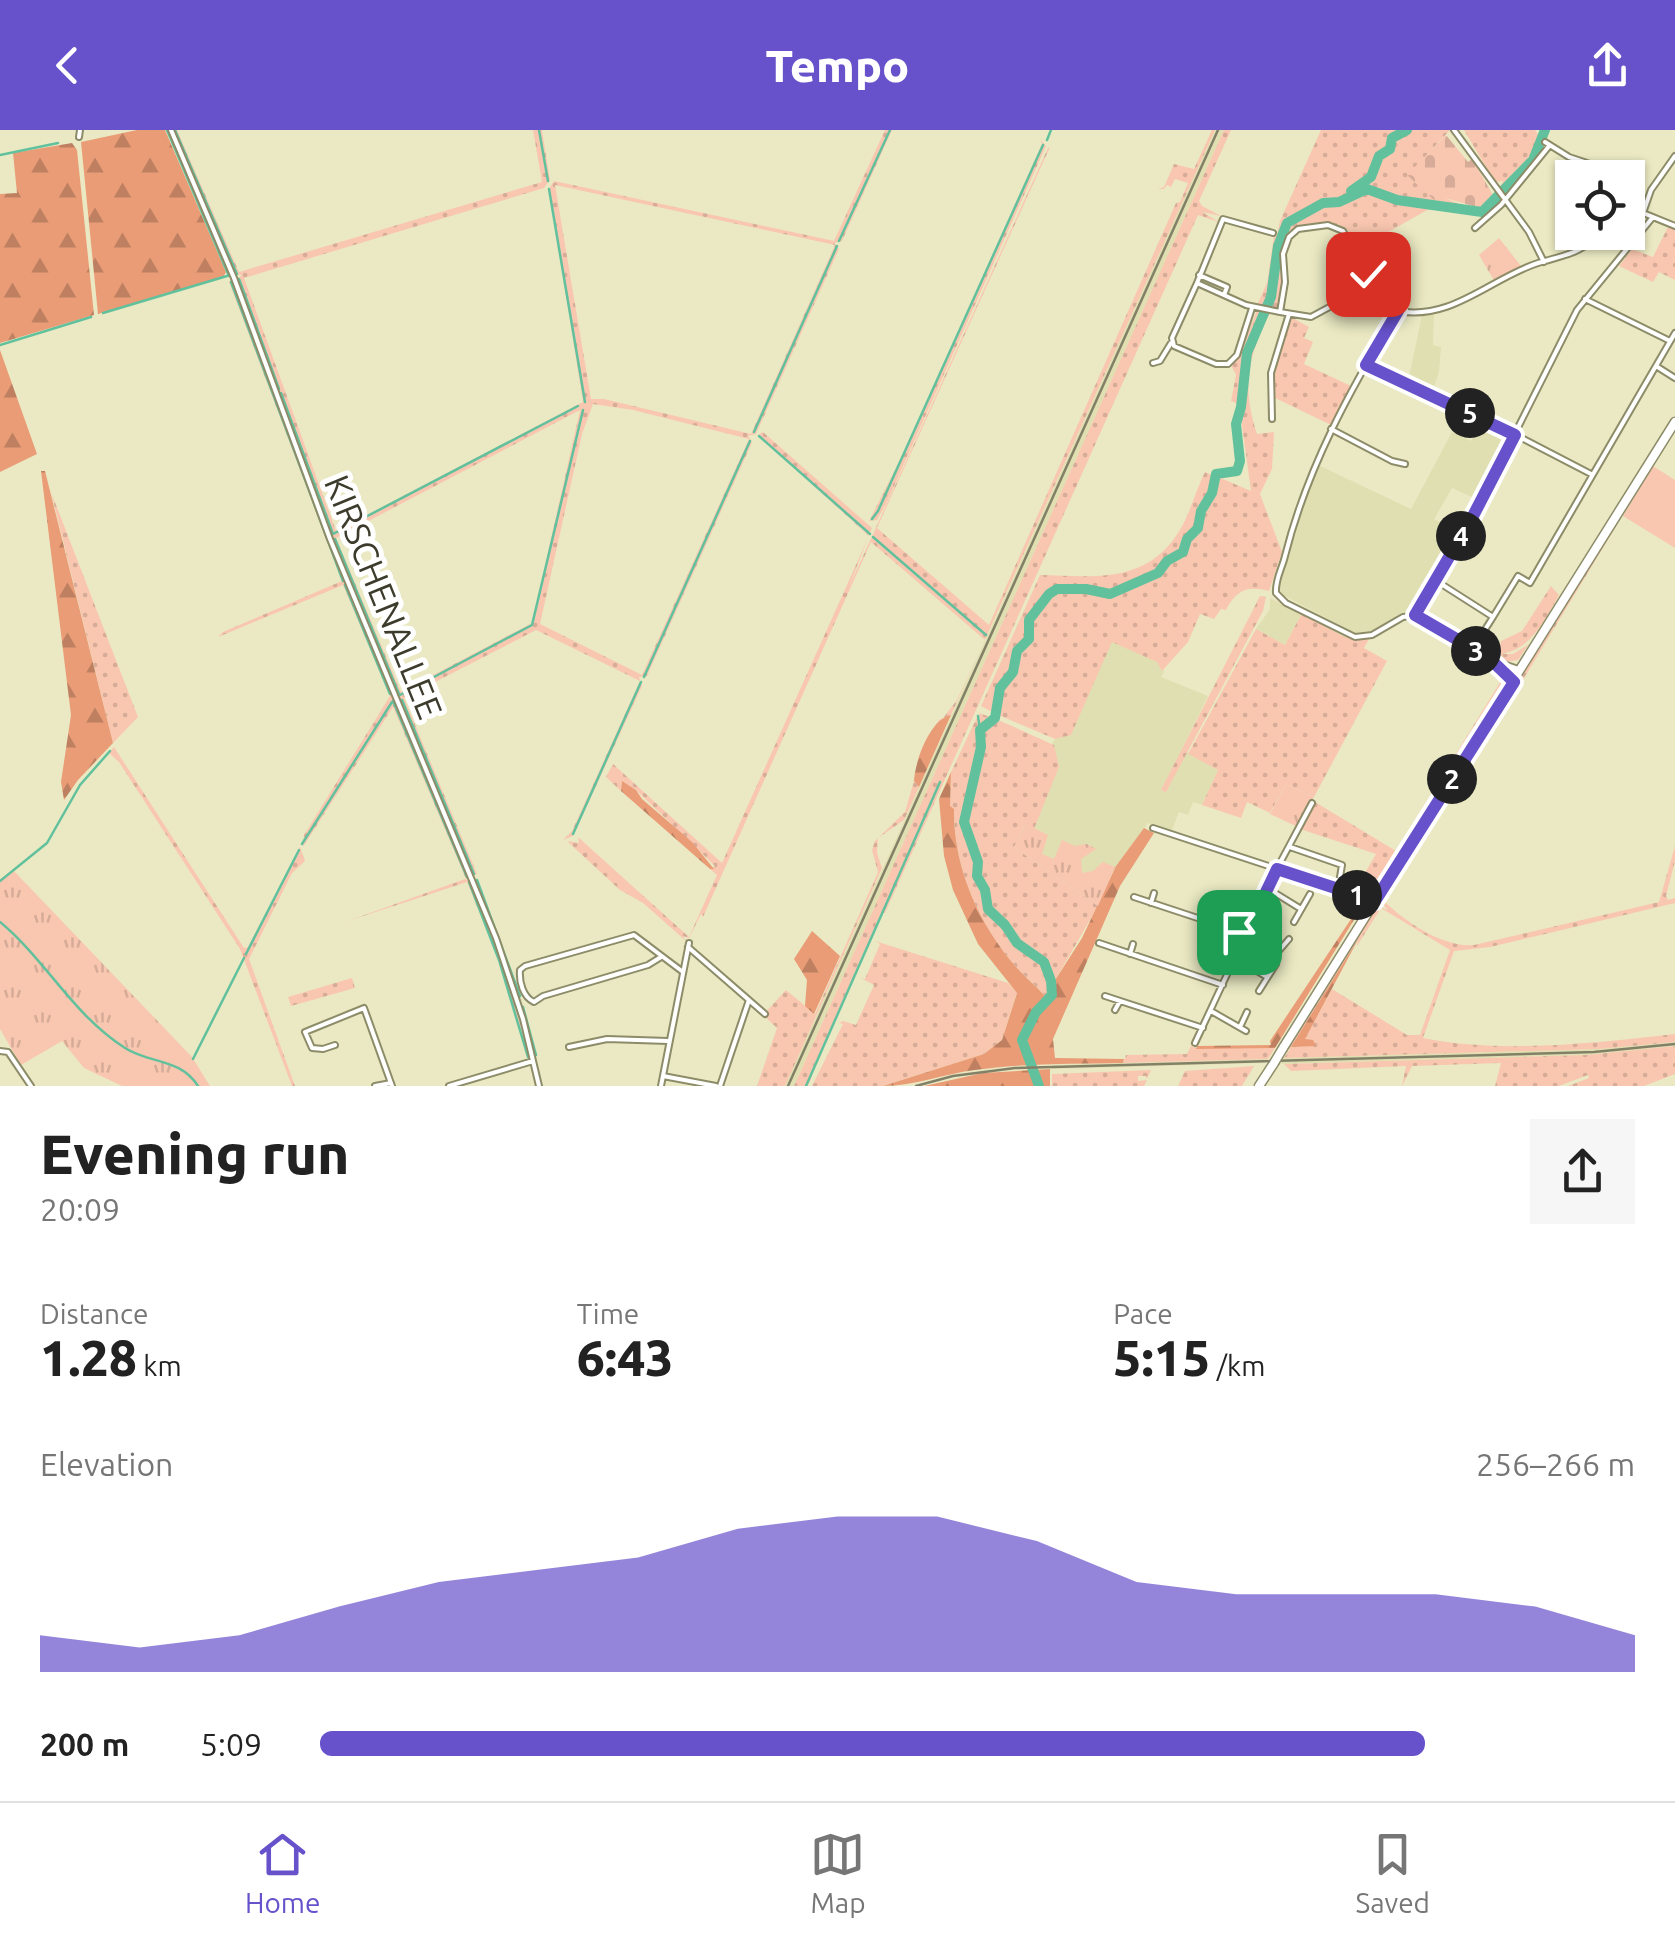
<!DOCTYPE html>
<html lang="en">
<head>
<meta charset="utf-8">
<style>
	:root { --surface:#fff; --page:#f6f6f6; --text:#222; --muted:#767676; --line:#e0e0e0; --accent:#6752cb }
	body { margin:0; font-family:Ubuntu,sans-serif; background:var(--page); color:var(--text); height:100vh; display:flex; flex-direction:column; font-size:38px; white-space:nowrap }
	* { box-sizing:border-box; margin:0 }
	p { font-size:32px; color:var(--muted) }
	.icon { flex:none; width:55px; height:55px; fill:none; stroke:currentColor; stroke-width:2; stroke-linecap:round; stroke-linejoin:round }
	.map { position:relative; height:956px; overflow:hidden }
	.drawer { display:flex; flex-direction:column; background:var(--surface); flex:1 }
	.drawer>* { flex:none }
	.fabs { position:absolute; left:1555px; top:30px; display:grid; gap:20px }
	.fabs a { display:grid; place-items:center; width:90px; height:90px; border-radius:0px; background:var(--surface); box-shadow:0 2px 8px #0004; font-size:50px }
	.pin { position:absolute; display:grid; place-items:center; width:85px; height:85px; color:#fff; margin:-42px; border-radius:20px; box-shadow:0 5px 15px #0006 }
	.km { position:absolute; width:50px; height:50px; margin:-25px; border-radius:50%; background:#222; color:#fff; font-size:28px; line-height:50px; text-align:center }
	.round { display:grid; place-items:center; flex:none; width:105px; height:105px; border-radius:0px; background:var(--page) }
	.headline { display:flex; align-items:center; justify-content:space-between; height:170px; padding:0 40px }
	h1 { font-size:55px; font-weight:800; line-height:75px }
	.figures { display:grid; grid-template-columns:repeat(3,1fr); gap:15px; height:170px; padding:10px 40px }
	.figures div { display:grid; align-content:center }
	.figures b { font-size:50px; font-weight:800 }
	.figures small { font-size:28px; font-weight:400 }
	.figures p { font-size:28px }
	.chart { height:280px; padding:20px 40px }
	.chart p { display:flex; justify-content:space-between }
	.chart svg { width:100%; height:180px; margin-top:10px; fill:var(--accent); opacity:.7 }
	ul { padding:0 40px; list-style:none; font-size:32px }
	li { display:grid; grid-template-columns:160px 120px 1fr; align-items:center; height:75px }
	li i { height:25px; border-radius:12px; background:var(--accent) }
	header { display:flex; justify-content:space-between; align-items:center; height:130px; padding:0 40px; background:var(--accent); color:#fff; font-size:45px; font-weight:800 }
	.tabs { display:flex; justify-content:space-around; align-items:center; height:140px; border-top:2px solid var(--line); background:var(--surface); font-size:28px; color:var(--muted) }
	.tabs a { display:grid; justify-items:center; gap:5px }
	.tabs .on { color:var(--accent) }
	.map>svg:first-child { display:block }
	.built { fill:#e0dfb1 }
	.grass { fill:url(#grass-dots); fill-rule:evenodd }
	.forest { fill:url(#forest-firs) }
	.cemetery { fill:url(#cemetery-stones) }
	.park { fill:url(#park-tufts) }
	.pitch { fill:#f9c7b0 }
	.lines { fill:none; stroke-linecap:round; stroke-linejoin:round }
	.stream { stroke:#62c19d; stroke-width:2.5 }
	.river { stroke:#62c19d; stroke-width:10 }
	.minor-casing { stroke:#8d8c69; stroke-width:8 }
	.primary-casing { stroke:#8d8c69; stroke-width:11 }
	.minor { stroke:#fff; stroke-width:4 }
	.primary { stroke:#fff; stroke-width:8 }
	.rail { stroke:#828168; stroke-width:2.5 }
	.primary-bridge-casing { stroke:#8d8c69; stroke-width:11; stroke-linecap:butt }
	.primary-bridge { stroke:#fff; stroke-width:8 }
	.route-casing { stroke:#fff; stroke-width:20 }
	.route { stroke:#6752cb; stroke-width:12 }
	.labels { text-anchor:middle; stroke-width:10; stroke-linejoin:round; paint-order:stroke }
	.street-label { font-size:35px; fill:#3c3b2c; stroke:#fff }
</style>
</head>
<body>
<header><svg class="icon" aria-label="back" viewBox="0 0 24 24"><path d="M15 5l-7 7 7 7"/></svg>Tempo<svg class="icon" aria-label="share" viewBox="0 0 24 24"><path d="M12 15V3M7 8l5-5 5 5M5 13v7h14v-7"/></svg></header>
<div class="map">
<svg width="1675" height="956" viewBox="0 0 1675 956">
	<defs>
		<pattern id="grass-dots" width="8" height="8" patternUnits="userSpaceOnUse" patternTransform="scale(2.5)"><rect width="8" height="8" fill="#f9c7b0"/><path d="M2 2h.1M6 6h.1" fill="none" stroke="#d6ac98" stroke-width="1.8" stroke-linecap="round"/></pattern>
		<pattern id="forest-firs" width="22" height="20" patternUnits="userSpaceOnUse" patternTransform="scale(2.5)"><rect width="22" height="20" fill="#e99c76"/><path d="M5 1l3.5 6h-7zM16 11l3.5 6h-7z" fill="#be8061"/></pattern>
		<pattern id="cemetery-stones" width="16" height="16" patternUnits="userSpaceOnUse" patternTransform="scale(2.5)"><rect width="16" height="16" fill="#f9c7b0"/><path d="M2 7V4a2 2 0 0 1 4 0v3zM10 15v-3a2 2 0 0 1 4 0v3z" fill="#d6ac98"/></pattern>
		<pattern id="park-tufts" width="24" height="20" patternUnits="userSpaceOnUse" patternTransform="scale(2.5)"><rect width="24" height="20" fill="#f9c7b0"/><path d="M3 7l-1-3M5 7V3M7 7l1-3M15 17l-1-3M17 17v-4M19 17l1-3" fill="none" stroke="#d6ac98"/></pattern>
	</defs>
	<rect width="100%" height="100%" fill="#eae9c3"/>
	<path class="built" d="M1215 0H1224L794 956H785Z
		M1434 182 1433 215 1441 217 1439 242 1432 263 1408 252 1422 185Z
		M1481 292 1506 303 1509 310 1478 370 1452 358 1434 389 1459 402 1413 480 1401 483 1374 500 1355 503 1281 464 1279 454 1291 414 1318 335 1411 379 1452 302 1471 311Z
		M1270 468 1301 485 1285 515 1256 499 1270 479Z
		M1109 510 1158 532 1162 541 1165 540 1161 547 1208 566 1182 619 1218 640 1202 675 1193 672 1188 685 1179 682 1172 700 1148 693 1116 736 1098 776 1014 717 1052 614Z
		M1675 912V916L1587 925 1281 934 1284 928 1599 919Z
		M1268 929 1265 933 1052 939V935H1058Z"/>
	<path class="grass" d="M173 0H177L239 142 542 52 533 0H542L550 50 544 58 244 148 336 401 583 272 549 59 554 51 834 111 885 0H892L842 111 834 113 839 119 756 304 748 306 752 312 750 317 647 546 639 547 642 556 573 706 563 710 572 701 640 551 536 500 404 568 477 744 473 745 332 410 237 149 242 145 234 144ZM555 55 835 115 751 304 604 269H591ZM593 274 633 280 749 309 642 545 540 494 582 304ZM580 280 532 493 401 562 336 408Z
		M1212 0H1215L951 585 939 590 927 609 957 570 985 510 871 412 703 787 701 784 689 808 683 806 686 811 643 773 620 760 567 711 579 713 578 707 689 807 717 745 710 739 715 736 636 660 622 652 621 661 606 647 613 634 722 733 869 406 758 305 763 302 872 398 849 457 1048 18 1050 17 877 398 989 495 1176 73 1180 72 1188 53 1175 49 1171 57 1167 55 1164 59H1158L1164 57 1174 34 1194 39Z
		M1224 0H1231L1199 71 1202 76 1221 86 1202 82 1219 92 1198 85 885 783H881L810 945 812 946 808 956H794Z
		M1321 0H1450L1408 45C1421 55 1468 85 1484 76 1489 73 1492 68 1496 64L1500 70 1480 86 1452 79H1429L1360 118C1355 112 1352 103 1345 98 1329 87 1303 95 1287 102L1281 123 1284 150 1279 177H1269L1282 105 1267 174 1265 177 1257 175 1267 153 1274 106 1277 105 1280 91Z
		M1464 0H1535L1545 15 1538 30 1505 66 1499 59 1503 51 1495 52Z
		M1041 10 1046 16 886 374 877 390 869 391 904 322 1042 14Z
		M1668 97 1675 100V150L1659 142 1653 152 1619 136 1632 119 1653 127Z
		M232 150 327 404 469 748 466 749 393 577 303 717 304 705 390 566 343 455 218 507 223 502 342 451 229 152Z
		M1257 180 1270 183C1247 227 1242 259 1257 304L1274 302 1272 339 1260 364 1282 422 1269 461C1250 456 1237 458 1226 480L1221 479 1214 489 1200 484 1188 512 1162 541 1157 532 1112 512 1071 605 1055 609 996 584 1002 556 1014 542 1017 523 1029 510 1031 489 1051 463 1084 460 1110 466C1118 462 1159 446 1161 443 1170 435 1176 430 1186 423L1187 411 1201 398 1204 378 1215 361 1216 346 1251 361 1241 288 1243 276 1231 271 1236 245 1231 235 1239 226Z
		M1293 188 1309 197 1304 208 1313 212 1304 234 1351 256 1331 295 1273 267V241L1289 191Z
		M1205 342 1212 345 1211 360 1199 382 1198 396 1185 408 1180 422 1165 430 1155 443 1138 448 1112 461 1102 463 1086 456 1071 460 1052 458 1028 487 1027 507 1015 520 1011 539 999 555 994 583 981 576 1040 445C1090 446 1142 455 1176 406 1189 388 1195 362 1205 342Z
		M51 362 138 587 113 613Z
		M1617 392 1618 393 1518 558 1425 703 1414 728 1384 771C1405 792 1444 818 1474 815L1659 772 1675 716V731L1666 766 1668 770 1675 768V773L1490 817 1454 821 1423 908C1501 924 1596 913 1675 904V912L1599 919 1284 928 1290 919 1287 918 1377 776 1388 780 1380 771 1396 745 1414 726 1422 702ZM1381 778 1450 820 1420 905H1407L1332 859 1304 910 1292 917 1358 809 1357 816Z
		M1551 456 1559 465C1545 490 1531 520 1500 524H1513L1529 514 1518 530 1505 532 1473 513 1499 521 1501 511 1522 501Z
		M1260 466 1266 467 1263 481 1166 662 1161 660Z
		M1271 468 1345 507 1369 509 1364 518 1387 531 1314 667 1286 654 1270 683 1247 672 1241 688 1202 675 1218 640 1188 624 1256 499 1285 515 1301 485Z
		M1416 488 1499 541 1503 554 1426 679 1367 766 1342 756 1355 760 1376 724 1300 699 1315 672 1396 721 1501 551 1499 545Z
		M979 583 993 588 980 597 979 617 974 628 963 697 972 714V725L977 734 976 746 983 760 985 779 1002 794 1014 815 1039 830 1050 860 1045 866C1037 856 1026 848 1017 838 979 795 953 737 954 679L950 677 951 642 977 587 980 589Z
		M996 589 1054 615 1059 637 1034 699 1025 695 1014 717 1098 776 1053 854C1046 824 1035 829 1018 810 1008 800 1001 789 990 779L987 758 979 747 980 733 966 697 970 661 982 615 981 602Z
		M114 617 244 818 248 817 300 717 305 731 292 743 249 829 295 956H292L240 819 119 632 109 623Z
		M914 651 919 657 904 690 878 708 877 723 882 738 785 956H757L777 898 763 885 786 860 815 884 878 742 872 720 875 711 905 682Z
		M465 749 471 751 498 818 522 895 518 896 496 823 467 752 345 792Z
		M875 811 1008 853 1017 862 1002 910 984 924 883 956H812L843 894 839 893 843 891 856 895 874 855 861 848 865 849 880 814Z
		M352 848 355 858 291 876 288 867Z
		M1191 916 1196 918H1275L1268 929 1123 933 1126 925 1187 924Z
		M1675 916V944L1644 956H1568L1589 948 1588 945 1559 956H1495L1501 933 1412 936 1402 956 1406 936 1291 941 1284 934 1587 925Z
		M1254 936 1242 956H1178L1185 941Z
		M1151 940 1147 949 1146 946H1138V951L1147 950 1144 956H1052V944Z"/>
	<path class="forest" d="M137 0H165L226 142 223 148 98 184 81 12Z
		M72 13 77 20 94 185 0 213V64L17 63 13 23Z
		M0 220 37 324 0 342Z
		M41 341H45L113 613 78 650 64 670 61 652 71 585Z
		M951 585 919 657 914 651C915 631 930 589 951 585Z
		M951 642 950 676 954 679C953 737 979 795 1017 838 1026 848 1036 856 1045 866L1082 808 1116 736 1144 698 1154 703 1120 756 1053 909 1055 928 1124 929 1123 933C1074 934 1024 933 975 940 943 944 915 956 883 956L984 924 1002 910 1017 863 978 814 953 760 944 726 939 669Z
		M622 651 636 660 642 669 692 712 714 739H710L621 661Z
		M1363 771 1365 772 1275 918 1196 919 1197 916 1271 915 1270 911Z
		M812 801 840 826 814 884 805 876 807 850 794 829Z
		M1360 806 1305 909 1313 910 1316 916 1291 917Z
		M1050 939V956H924L983 943Z"/>
	<path class="cemetery" d="M1446 5 1468 32 1472 29 1493 65 1480 78 1438 66 1434 70 1407 45Z"/>
	<path class="park" d="M1499 108 1521 136 1495 152 1479 125Z
		M1286 654 1314 667 1298 697 1270 684Z
		M1026 694 1048 705 1042 724 1054 729 1062 710 1075 716 1087 714 1096 719 1081 729 1082 743 1093 741 1103 732 1115 737 1098 776 1014 717Z
		M13 740 192 927 210 956H122L84 938 62 911 21 935 0 899V749Z"/>
	<path class="pitch" d="M1653 336 1675 350V418L1623 386Z"/>
	<g class="lines">
		<path class="stream" d="M167 0 229 146
			M175 0 237 144
			M539 0 548 51
			M1047 10 1051 0
			M0 25 58 13
			M549 59 585 272
			M839 111 890 0
			M239 149 279 259
			M231 152 343 451
			M103 183 227 146
			M0 215 91 187
			M281 263 333 404 578 276
			M754 302 837 116
			M759 306 870 404
			M872 389 878 381 1043 15
			M873 407 986 505
			M335 409 399 564
			M345 455 390 564
			M644 547 750 311
			M400 565 532 495 583 280
			M402 570 474 744
			M393 571 467 747
			M978 586 980 600
			M573 704 641 552
			M302 714 392 572
			M477 750 520 866
			M0 751 47 713 80 655 110 621
			M469 752 499 830 528 927
			M0 792C46 830 72 884 125 918 150 934 180 928 198 956
			M246 824 299 720
			M523 877 536 925
			M193 929 244 828
			M806 956 940 652"/>
		<path class="river" d="M1351 61 1371 47 1379 26 1390 19 1392 8 1407 0
			M1039 956 1022 910 1036 882 1052 865 1051 851 1044 832 1017 813 1005 795 988 779 985 760 977 746 978 732 964 692 981 617 980 600 995 588 1000 558 1013 542 1017 521 1029 509V490L1049 464 1057 459H1086L1110 464 1158 443 1167 431 1183 422 1187 409 1198 398 1201 381 1212 363 1216 344 1237 341 1240 331 1236 294 1241 277 1247 223 1271 167 1278 116 1287 93 1323 73 1339 72 1367 59 1397 70 1482 82 1533 30 1545 0"/>
		<g class="minor-casing">
			<path id="minor" d="M171 0 234 148 330 409 496 808 523 889 539 956
				M1454 0 1529 102 1544 132
				M79 7 80 0
				M1545 12 1569 27 1593 35 1602 48
				M1628 83H1643L1675 96
				M1643 83 1651 60 1675 26
				M1475 98 1501 75 1550 15
				M1273 103 1223 89 1197 153 1246 175 1280 182 1285 152 1283 124 1289 107 1298 99 1328 95 1343 101 1374 153 1398 181C1452 191 1491 148 1538 133 1564 125 1582 124 1601 102
				M1199 145 1227 157 1224 165
				M1197 153 1172 208 1174 216 1216 234H1228L1237 225 1252 178
				M1585 169 1670 211
				M1280 182 1311 187 1374 153
				M1397 182C1350 260 1307 338 1285 426 1282 439 1275 449 1276 463L1286 473 1355 507 1372 505 1403 487 1417 485 1489 529 1521 540
				M1153 233 1160 231 1171 213
				M1366 235 1508 301 1591 344
				M1656 236 1675 248
				M1272 289 1271 243 1289 184
				M1331 299 1392 331 1405 334
				M1435 450 1493 487 1518 446 1530 453 1675 203
				M1415 485 1481 371 1577 180 1653 87
				M1486 498 1493 487
				M1489 529 1511 549
				M1153 698 1375 771
				M1290 717 1342 735 1338 759
				M1267 758 1301 779
				M1134 767 1246 804 1277 823 1289 809
				M1151 773 1154 763
				M1294 792 1310 764
				M1099 813 1223 855
				M688 817 765 884
				M1130 824 1133 814
				M661 827 648 835 543 866 534 872C523 867 519 852 520 840L525 836 634 805 683 842
				M1236 828 1267 847
				M1259 861 1276 834
				M1105 866 1203 898
				M1115 880 1120 871
				M1211 881 1246 901
				M1240 897 1247 882
				M1195 913 1273 746 1312 673
				M335 915 323 919 312 918 305 902 364 878 392 956
				M569 917 607 909 668 911
				M0 921 8 922 31 956
				M663 946 716 956
				M375 956 391 953
				M449 956 533 931
				M661 956 689 813
				M720 956 749 870"/>
		</g>
		<g class="primary-casing">
			<path id="primary" d="M1283 918 1675 292
				M1259 956 1274 933"/>
		</g>
		<use href="#minor" class="minor"/>
		<use href="#primary" class="primary"/>
		<path class="rail" d="M788 956 1218 0
			M916 956 953 946 1015 938 1594 922 1675 914"/>
		<g class="primary-bridge-casing">
			<path id="primary-bridge" d="M1274 933 1283 918"/>
		</g>
		<use href="#primary-bridge" class="primary-bridge"/>
	</g>
	<g class="lines">
		<g class="route-casing">
			<path id="route" d="M1239 802 1246 804 1277 739 1375 771 1514 552 1489 528 1415 485 1472 388 1515 305 1366 235 1398 181 1368 144"/>
		</g>
		<use href="#route" class="route"/>
	</g>
	<g class="labels">
		<g class="street-label">
			<text transform="translate(383 467) rotate(68)" y="12">KIRSCHENALLEE</text>
		</g>
	</g>
</svg>
<div class="fabs">
<a><svg class="icon" aria-label="locate" viewBox="0 0 24 24"><circle cx="12" cy="12" r="6"/><path d="M12 2v4M12 18v4M2 12h4M18 12h4"/></svg></a>
</div>
<div class="pin" style="left:1239px;top:802px;background:#1e9e55"><svg class="icon" aria-label="arrive" viewBox="0 0 24 24"><path d="M6 21V4h12l-3 4 3 4H6"/></svg></div>
<div class="pin" style="left:1368px;top:144px;background:#d93025"><svg class="icon" aria-label="check" viewBox="0 0 24 24"><path d="M5 12l5 5 9-10"/></svg></div>
<b class="km" style="left:1357px;top:765px">1</b>
<b class="km" style="left:1452px;top:649px">2</b>
<b class="km" style="left:1476px;top:521px">3</b>
<b class="km" style="left:1461px;top:406px">4</b>
<b class="km" style="left:1470px;top:283px">5</b>
</div>
<section class="drawer">
<div class="headline"><div><h1>Evening run</h1><p>20:09</p></div><a class="round"><svg class="icon" aria-label="share" viewBox="0 0 24 24"><path d="M12 15V3M7 8l5-5 5 5M5 13v7h14v-7"/></svg></a></div>
<div class="figures">
<div><p>Distance</p><b>1.28<small> km</small></b></div>
<div><p>Time</p><b>6:43</b></div>
<div><p>Pace</p><b>5:15<small> /km</small></b></div>
</div>
<div class="chart"><p><span>Elevation</span>256–266 m</p>
<svg viewBox="0 0 160 44" preserveAspectRatio="none"><path d="M0 44V35L10 38L20 35L30 28L40 22L50 19L60 16L70 9L80 6L90 6L100 12L110 22L120 25L130 25L140 25L150 28L160 35V44z"/></svg>
</div>
<ul>
<li><b>200 m</b>5:09<i style="width:84%"></i></li>
</ul>
</section>
<nav class="tabs">
<a class="on"><svg class="icon" aria-label="home" viewBox="0 0 24 24"><path d="M3 11l9-7 9 7M6 9v11h12V9"/></svg>Home</a>
<a><svg class="icon" aria-label="map" viewBox="0 0 24 24"><path d="M3 6l6-2 6 2 6-2v14l-6 2-6-2-6 2zM9 4v14M15 6v14"/></svg>Map</a>
<a><svg class="icon" aria-label="saved" viewBox="0 0 24 24"><path d="M7 4h10v16l-5-4-5 4z"/></svg>Saved</a>
</nav>
</body>
</html>
